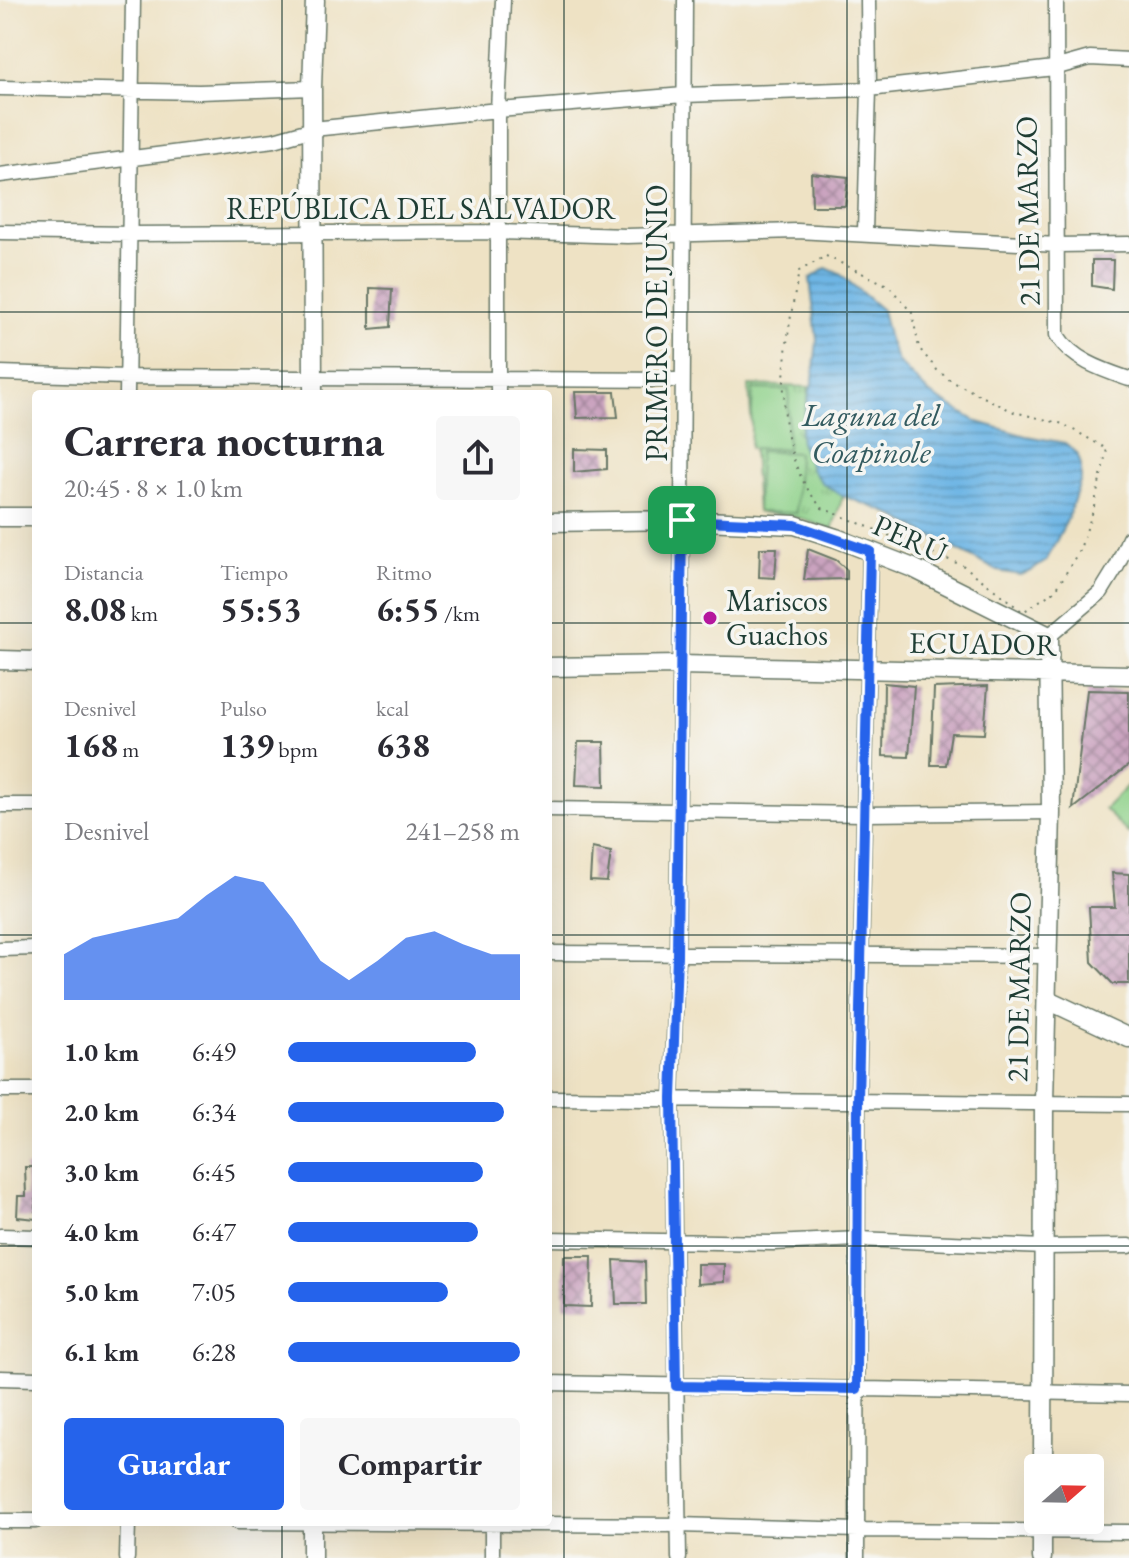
<!DOCTYPE html>
<html lang="es">
<head>
<meta charset="utf-8">
<style>
	:root { --surface:#fff; --page:#f7f7f7; --text:#2b2b33; --muted:#7c7c81; --accent:#2563eb }
	body { margin:0; font-family:"EB Garamond",serif; background:var(--page); color:var(--text); height:100vh; display:flex; flex-direction:column; font-size:30px; white-space:nowrap }
	* { box-sizing:border-box; margin:0 }
	p { font-size:26px; color:var(--muted) }
	.icon { flex:none; width:44px; height:44px; fill:none; stroke:currentColor; stroke-width:2; stroke-linecap:round; stroke-linejoin:round }
	.map { position:relative; flex:1; overflow:hidden }
	.sheet { position:absolute; left:32px; top:390px; width:520px; height:1136px; display:flex; flex-direction:column; background:var(--surface); border-radius:8px; box-shadow:0 8px 32px #0002 }
	.sheet>* { flex:none }
	.needle { width:52px; rotate:70deg }
	.controls { position:absolute; left:1024px; top:1454px; display:grid; gap:16px }
	.controls a { display:grid; place-items:center; width:80px; height:80px; border-radius:8px; background:var(--surface); box-shadow:0 8px 32px #0002; font-size:40px }
	.pin { position:absolute; display:grid; place-items:center; width:68px; height:68px; color:#fff; margin:-34px; border-radius:16px; box-shadow:0 4px 12px #0006 }
	.round { display:grid; place-items:center; flex:none; width:84px; height:84px; border-radius:8px; background:var(--page) }
	.summary { display:flex; align-items:center; justify-content:space-between; height:136px; padding:0 32px }
	h1 { font-size:44px; font-weight:700; line-height:60px }
	.stats { display:grid; grid-template-columns:repeat(3,1fr); gap:12px; height:136px; padding:8px 32px }
	.stats div { display:grid; align-content:center }
	.stats b { font-size:34px; font-weight:700 }
	.stats small { font-size:22px; font-weight:400 }
	.stats p { font-size:22px }
	.chart { height:224px; padding:16px 32px }
	.chart p { display:flex; justify-content:space-between }
	.chart svg { width:100%; height:144px; margin-top:8px; fill:var(--accent); opacity:.7 }
	.button { display:flex; gap:16px; margin-top:auto; padding:16px 32px }
	.button a { flex:1; height:92px; border-radius:8px; background:var(--accent); color:#fff; font-size:32px; font-weight:700; line-height:92px; text-align:center }
	.button a+a { background:var(--page); color:var(--text) }
	ul { padding:0 32px; list-style:none; font-size:26px }
	li { display:grid; grid-template-columns:128px 96px 1fr; align-items:center; height:60px }
	li i { height:20px; border-radius:10px; background:var(--accent) }
	.map>svg:first-child { display:block }
	.park { fill:url(#park-tufts); stroke:#588860; stroke-width:2 }
	.pitch { fill:#90d28b; stroke:#588860; stroke-width:2 }
	.water { fill:url(#water-rules); stroke:#467a8c; stroke-width:2 }
	.building { fill:url(#building-cross-hatch) }
	.lines { fill:none; stroke-linecap:round; stroke-linejoin:round }
	.minor-casing { stroke:#677766; stroke-width:17 }
	.tertiary-casing { stroke:#677766; stroke-width:21 }
	.path { stroke:#677766; stroke-width:2; stroke-dasharray:2 6; stroke-linecap:butt }
	.minor { stroke:#fff; stroke-width:14 }
	.tertiary { stroke:#fff; stroke-width:18 }
	.route-casing { stroke:#fff; stroke-width:16 }
	.route { stroke:#2563eb; stroke-width:10 }
	.grid { fill:none; stroke:#1f3d34; stroke-width:2; stroke-opacity:0.55 }
	.poi-dot { fill:#b5179e; stroke:#f6f6f2; stroke-width:3 }
	.labels { text-anchor:middle; stroke-width:7; stroke-linejoin:round; paint-order:stroke }
	.street-label { font-size:30px; fill:#1f3d34; stroke:#f6f6f2 }
	.poi-label { font-size:30px; fill:#1f3d34; stroke:#f6f6f2; text-anchor:start }
	.water-label { font-size:32px; font-style:italic; fill:#335b60; stroke:#f6f6f2 }
</style>
</head>
<body>
<div class="map">
<svg width="1129" height="1558" viewBox="0 0 1129 1558">
	<defs>
		<pattern id="park-tufts" width="24" height="20" patternUnits="userSpaceOnUse" patternTransform="scale(2)"><rect width="24" height="20" fill="#90d28b"/><path d="M3 7l-1-3M5 7V3M7 7l1-3M15 17l-1-3M17 17v-4M19 17l1-3" fill="none" stroke="#75ac72"/></pattern>
		<pattern id="water-rules" width="6" height="5" patternUnits="userSpaceOnUse" patternTransform="scale(2)"><rect width="6" height="5" fill="#6eb6e5"/><path d="M0 2.5h6" fill="none" stroke="#5a95ba"/></pattern>
		<pattern id="building-cross-hatch" width="8" height="8" patternUnits="userSpaceOnUse" patternTransform="scale(2)"><rect width="8" height="8" fill="#caa3bf"/><path d="M0 0l8 8M0 8l8-8" fill="none" stroke="#a3869c"/></pattern>
	</defs>
	<rect width="100%" height="100%" fill="#f6f6f2"/>
	<filter id="ink" filterUnits="userSpaceOnUse"><feTurbulence type="fractalNoise" baseFrequency=".0125" numOctaves="2"/><feDisplacementMap in="SourceGraphic" scale="16" xChannelSelector="R" yChannelSelector="G"/><feConvolveMatrix kernelMatrix="1 2 1 2 8 2 1 2 1" color-interpolation-filters="sRGB"/></filter>
	<filter id="wash" filterUnits="userSpaceOnUse"><feTurbulence type="fractalNoise" baseFrequency=".006" numOctaves="4" result="noise"/><feDisplacementMap in="SourceGraphic" scale="32" xChannelSelector="R" yChannelSelector="G"/><feGaussianBlur stdDeviation="1.8" result="paint"/><feColorMatrix in="noise" values="0 0 0 0 0 0 0 0 0 0 0 0 0 0 0 0 0 1.4 0 .05"/><feComposite in="paint" operator="in"/></filter>
	<g filter="url(#wash)">
		<rect width="100%" height="100%" fill="#eee2c4"/>
		<path class="park" d="M749 385 810 387 800 433 822 483 843 496 832 530 800 518 757 512Z"/>
		<path class="pitch" d="M753 389 789 390 787 449 750 448Z
			M759 451 798 453 796 513 757 512Z
			M1129 784V834L1104 809Z"/>
		<path class="water" d="M826 268 840 274 882 310 889 340 898 362 930 394 978 422 1026 436 1065 443 1077 453 1081 465V479L1068 518 1046 561 1031 571 1020 575 998 571 884 511 843 496 822 483 812 471 801 445 800 433 813 379 817 340 810 279Z"/>
		<g id="blocks">
			<path class="building" d="M811 173 848 177 845 206H812Z
				M1092 260H1113L1112 289 1092 286Z
				M370 288 392 289 390 327 370 329Z
				M575 392H615L618 417 577 418Z
				M574 449 607 450V469L574 472Z
				M760 548H777L775 578 759 577Z
				M808 549 836 560 847 570V579L804 580Z
				M884 683 914 686 909 757 883 756Z
				M988 686 984 734 951 733 946 765H931L934 688Z
				M1087 690 1129 691V765L1073 809Z
				M578 742H604L605 786 576 785Z
				M592 848 611 852 607 882 590 881Z
				M1112 873 1129 874V984H1113L1092 962 1089 907H1115Z
				M25 1167H36V1219L17 1217 18 1196H26Z
				M564 1256H592L591 1307 564 1306Z
				M614 1260 645 1262 646 1304H616Z
				M697 1264H724V1282L697 1284Z"/>
		</g>
	</g>
	<g filter="url(#ink)">
		<use href="#blocks" fill-opacity="0" stroke="#677766" stroke-width="2"/>
		<g class="lines">
			<g class="minor-casing">
				<path id="minor" d="M1056 0 1057 335C1072 360 1103 370 1129 379
					M0 88 199 92 312 88
					M0 175 274 140 313 129 498 110 684 95 869 89 1054 68 1090 58 1129 60
					M0 232 131 234 497 232 627 236 797 231 1057 245 1129 244
					M865 232 869 89 868 0
					M0 373 127 377 682 380
					M127 394 133 0
					M498 394V110L503 0
					M1049 636 1101 592 1117 566 1129 538
					M0 805H36
					M548 809 864 814 1051 812
					M0 949 36 948
					M548 953 1049 956
					M0 1090H36
					M548 1098 1129 1104
					M0 1236 36 1237
					M548 1239 773 1243 859 1239 1044 1247 1129 1246
					M0 1378 36 1379
					M548 1383 1129 1394
					M0 1521H36
					M237 1522 679 1525 857 1530 1129 1532
					M492 1522V1558
					M127 1558 128 1522
					M679 1558 672 1098 677 955 682 520 685 0
					M857 1558 858 1101 870 551"/>
			</g>
			<g class="tertiary-casing">
				<path id="tertiary" d="M313 394 312 88 315 0
					M0 517H36
					M548 522 682 520 795 525 836 538 913 568 1049 636 1051 812 1044 1102 1043 1468
					M0 660 36 661
					M548 667 679 665 1129 675
					M1048 1000 1129 1038
					M1042 1520V1558
					M312 1558V1522"/>
			</g>
			<path class="path" d="M826 256 889 286 912 313 919 348 937 370 951 381 1014 412 1063 424 1107 449 1093 511 1080 549 1056 590 1023 612 964 566 822 508C765 445 785 346 799 271Z"/>
			<use href="#minor" class="minor"/>
			<use href="#tertiary" class="tertiary"/>
		</g>
	</g>
	<g class="lines" filter="url(#ink)">
		<g class="route-casing">
			<path id="route" d="M682 520 795 525 870 551 858 1101 857 1389 676 1386 672 1098 677 955Z"/>
		</g>
		<use href="#route" class="route"/>
	</g>
	<path class="grid" d="M282 0V394M564 0V1558M847 0V1558M0 312H1129M0 623H36M548 623H1129M0 935H36M548 935H1129M0 1246H36M548 1246H1129M282 1522V1558"/>
	<circle class="poi-dot" cx="710" cy="618" r="8"/>
	<g class="labels">
		<g class="street-label">
			<text x="421" y="219">REPÚBLICA DEL SALVADOR</text>
			<text transform="translate(1028 211) rotate(-91)" y="10">21 DE MARZO</text>
			<text transform="translate(657 323) rotate(-90)" y="10">PRIMERO DE JUNIO</text>
			<text transform="translate(910 539) rotate(24)" y="10">PERÚ</text>
			<text transform="translate(983 644) rotate(1)" y="10">ECUADOR</text>
			<text transform="translate(1019 987) rotate(-89)" y="10">21 DE MARZO</text>
		</g>
		<g class="poi-label">
			<text x="726" y="611">Mariscos<tspan x="726" dy="34">Guachos</tspan></text>
		</g>
		<g class="water-label">
			<text x="871" y="426">Laguna del<tspan x="871" dy="37">Coapinole</tspan></text>
		</g>
	</g>
</svg>
<div class="controls">
<a><svg class="needle" viewBox="-14 -14 28 28"><path d="M0-13l5 13h-10z" fill="#e53935"/><path d="M0 13l5-13h-10z" fill="#7c7c81"/></svg></a>
</div>
<div class="pin" style="left:682px;top:520px;background:#1e9e55"><svg class="icon" aria-label="arrive" viewBox="0 0 24 24"><path d="M6 21V4h12l-3 4 3 4H6"/></svg></div>
<section class="sheet">
<div class="summary"><div><h1>Carrera nocturna</h1><p>20:45 · 8 × 1.0 km</p></div><a class="round"><svg class="icon" aria-label="share" viewBox="0 0 24 24"><path d="M12 15V3M7 8l5-5 5 5M5 13v7h14v-7"/></svg></a></div>
<div class="stats">
<div><p>Distancia</p><b>8.08<small> km</small></b></div>
<div><p>Tiempo</p><b>55:53</b></div>
<div><p>Ritmo</p><b>6:55<small> /km</small></b></div>
</div>
<div class="stats">
<div><p>Desnivel</p><b>168<small> m</small></b></div>
<div><p>Pulso</p><b>139<small> bpm</small></b></div>
<div><p>kcal</p><b>638</b></div>
</div>
<div class="chart"><p><span>Desnivel</span>241–258 m</p>
<svg viewBox="0 0 160 44" preserveAspectRatio="none"><path d="M0 44V30L10 25L20 23L30 21L40 19L50 12L60 6L70 8L80 19L90 32L100 38L110 32L120 25L130 23L140 27L150 30L160 30V44z"/></svg>
</div>
<ul>
<li><b>1.0 km</b>6:49<i style="width:81%"></i></li>
<li><b>2.0 km</b>6:34<i style="width:93%"></i></li>
<li><b>3.0 km</b>6:45<i style="width:84%"></i></li>
<li><b>4.0 km</b>6:47<i style="width:82%"></i></li>
<li><b>5.0 km</b>7:05<i style="width:69%"></i></li>
<li><b>6.1 km</b>6:28<i style="width:100%"></i></li>
</ul>
<div class="button"><a>Guardar</a><a>Compartir</a></div>
</section>
</div>
</body>
</html>
